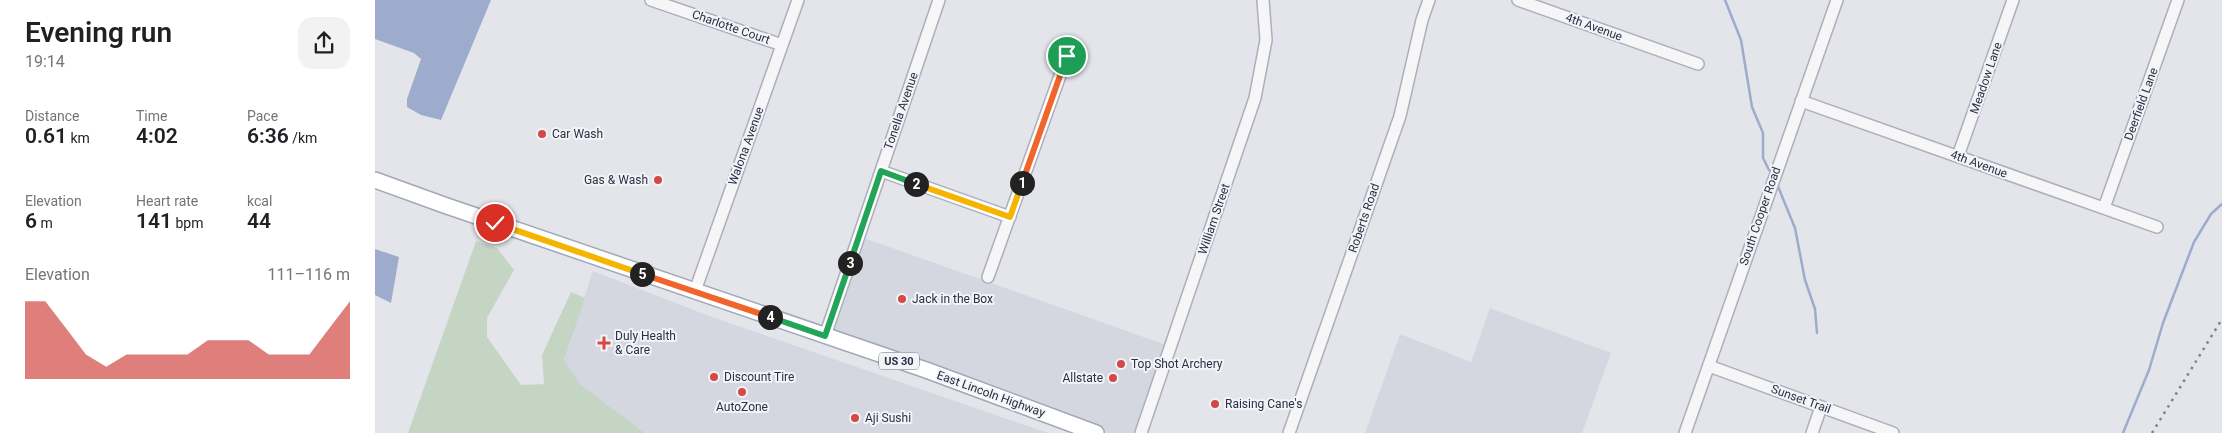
<!DOCTYPE html>
<html lang="en">
<head>
<meta charset="utf-8">
<style>
	:root { --surface:#fff; --page:#f2f2f2; --text:#202124; --muted:#757577; --accent:#d24946 }
	body { margin:0; font-family:Roboto,sans-serif; background:var(--page); color:var(--text); height:100vh; display:flex; flex-direction:column; font-size:19px; white-space:nowrap }
	* { box-sizing:border-box; margin:0 }
	p { font-size:16px; color:var(--muted) }
	.icon { flex:none; width:28px; height:28px; fill:none; stroke:currentColor; stroke-width:2; stroke-linecap:round; stroke-linejoin:round }
	.map { position:relative; flex:1; overflow:hidden }
	.details { display:flex; flex-direction:column; background:var(--surface); width:375px }
	.details>* { flex:none }
	.pin { position:absolute; display:grid; place-items:center; width:42px; height:42px; color:#fff; margin:-21px; border:2px solid #fff; border-radius:50%; box-shadow:0 1px 5px #0007 }
	.km { position:absolute; width:25px; height:25px; margin:-12px; border-radius:50%; background:#222; color:#fff; font-size:14px; line-height:25px; text-align:center }
	.round { display:grid; place-items:center; flex:none; width:52px; height:52px; border-radius:15px; background:var(--page) }
	.summary { display:flex; align-items:center; justify-content:space-between; height:85px; padding:0 25px }
	h1 { font-size:28px; font-weight:600; line-height:38px }
	.metrics { display:grid; grid-template-columns:repeat(3,1fr); gap:8px; height:85px; padding:5px 25px }
	.metrics div { display:grid; align-content:center }
	.metrics b { font-size:21px; font-weight:600 }
	.metrics small { font-size:14px; font-weight:400 }
	.metrics p { font-size:14px }
	.chart { height:140px; padding:10px 25px }
	.chart p { display:flex; justify-content:space-between }
	.chart svg { width:100%; height:90px; margin-top:5px; fill:var(--accent); opacity:.7 }
	main { display:flex; flex:1; min-height:0 }
	.map>svg:first-child { display:block }
	.built { fill:#d5d7e0 }
	.green { fill:#c5d5c4 }
	.water { fill:#9daccc }
	.lines { fill:none; stroke-linecap:round; stroke-linejoin:round }
	.stream { stroke:#9daccc; stroke-width:2.5 }
	.minor-casing { stroke:#acaeb9; stroke-width:14 }
	.major-casing { stroke:#a2a7b7; stroke-width:18 }
	.minor { stroke:#f6f6f9; stroke-width:11 }
	.major { stroke:#fff; stroke-width:15 }
	.rail { stroke:#7c8195; stroke-width:2.5; stroke-dasharray:2.5 5; stroke-linecap:butt }
	.split-1-casing { stroke:#fff; stroke-width:10 }
	.split-2-casing { stroke:#fff; stroke-width:10 }
	.split-3-casing { stroke:#fff; stroke-width:10 }
	.split-4-casing { stroke:#fff; stroke-width:10 }
	.split-5-casing { stroke:#fff; stroke-width:10 }
	.split-6-casing { stroke:#fff; stroke-width:10 }
	.split-1 { stroke:#f0652b; stroke-width:6 }
	.split-2 { stroke:#f5b400; stroke-width:6 }
	.split-3 { stroke:#22a559; stroke-width:6 }
	.split-4 { stroke:#22a559; stroke-width:6 }
	.split-5 { stroke:#f0652b; stroke-width:6 }
	.split-6 { stroke:#f5b400; stroke-width:6 }
	.poi-dot { fill:#d24946; stroke:#f3f4f8; stroke-width:2 }
	.labels { text-anchor:middle; stroke-width:4; stroke-linejoin:round; paint-order:stroke }
	.shield { fill:#f3f4f8; stroke:#666a7a; stroke-width:1 }
	.shield-label { font-size:11px; font-weight:bold; fill:#2a2f44 }
	.street-label { font-size:12px; fill:#2a2f44; stroke:#f3f4f8 }
	.poi-label { font-size:12px; fill:#2a2f44; stroke:#f3f4f8; text-anchor:start }
</style>
</head>
<body>
<main>
<section class="details">
<div class="summary"><div><h1>Evening run</h1><p>19:14</p></div><a class="round"><svg class="icon" aria-label="share" viewBox="0 0 24 24"><path d="M12 15V3M7 8l5-5 5 5M5 13v7h14v-7"/></svg></a></div>
<div class="metrics">
<div><p>Distance</p><b>0.61<small> km</small></b></div>
<div><p>Time</p><b>4:02</b></div>
<div><p>Pace</p><b>6:36<small> /km</small></b></div>
</div>
<div class="metrics">
<div><p>Elevation</p><b>6<small> m</small></b></div>
<div><p>Heart rate</p><b>141<small> bpm</small></b></div>
<div><p>kcal</p><b>44</b></div>
</div>
<div class="chart"><p><span>Elevation</span>111–116 m</p>
<svg viewBox="0 0 160 44" preserveAspectRatio="none"><path d="M0 44V6L10 6L20 19L30 32L40 38L50 32L60 32L70 32L80 32L90 25L100 25L110 25L120 32L130 32L140 32L150 19L160 6V44z"/></svg>
</div>
</section>
<div class="map">
<svg width="1847" height="433" viewBox="0 0 1847 433">
	<rect width="100%" height="100%" fill="#e3e5eb"/>
	<path class="built" d="M489 238 794 346 763 433H732L459 330Z
		M218 271 337 317 673 433H270L206 385 189 360Z
		M1115 308 1236 353 1207 433H990L1025 334 1096 362Z"/>
	<path class="green" d="M101 241 122 248 139 270 112 318V337L146 385 169 384 167 355 196 292 210 298 189 360 206 385 270 433H33Z"/>
	<path class="water" d="M0 0H116L66 120 46 115 32 107V99L46 59 39 53 0 39Z
		M0 249 24 257 16 303 0 295Z"/>
	<g class="lines">
		<path class="stream" d="M1350 0 1366 40 1377 107 1388 133V158L1394 170
			M1402 184 1420 228 1430 280 1440 309 1442 333
			M1748 433 1774 370 1788 323 1819 242 1836 214 1847 204"/>
		<g class="minor-casing">
			<path id="minor" d="M276 0 407 45
				M1143 0 1323 64
				M1426 101 1782 227
				M1583 156 1638 0
				M506 171 635 217
				M1729 208 1803 0
				M613 277 692 56
				M320 291 423 0
				M450 336 564 0
				M1334 366 1518 433
				M766 433 880 98 891 40 888 0
				M914 433 1025 116 1047 20 1054 0
				M1310 433 1462 0
				M1437 433 1446 407"/>
		</g>
		<g class="major-casing">
			<path id="major" d="M0 180 69 205 551 370 721 433"/>
		</g>
		<use href="#minor" class="minor"/>
		<use href="#major" class="major"/>
		<path class="rail" d="M1777 433 1847 319"/>
	</g>
	<g class="lines">
		<g class="split-1-casing">
			<path id="split-1" d="M647 183 692 56"/>
		</g>
		<g class="split-2-casing">
			<path id="split-2" d="M541 184 635 217 647 183"/>
		</g>
		<g class="split-3-casing">
			<path id="split-3" d="M475 263 506 171 541 184"/>
		</g>
		<g class="split-4-casing">
			<path id="split-4" d="M395 317 450 336 475 263"/>
		</g>
		<g class="split-5-casing">
			<path id="split-5" d="M267 274 395 317"/>
		</g>
		<g class="split-6-casing">
			<path id="split-6" d="M120 223 267 274"/>
		</g>
		<use href="#split-1" class="split-1"/>
		<use href="#split-2" class="split-2"/>
		<use href="#split-3" class="split-3"/>
		<use href="#split-4" class="split-4"/>
		<use href="#split-5" class="split-5"/>
		<use href="#split-6" class="split-6"/>
	</g>
	<g class="poi-dot">
		<circle cx="167" cy="134" r="5"/>
		<circle cx="283" cy="180" r="5"/>
		<circle cx="527" cy="299" r="5"/>
		<path d="M226.5 335.5h5v5h5v5h-5v5h-5v-5h-5v-5h5z"/>
		<circle cx="746" cy="364" r="5"/>
		<circle cx="339" cy="377" r="5"/>
		<circle cx="738" cy="378" r="5"/>
		<circle cx="367" cy="392" r="5"/>
		<circle cx="840" cy="404" r="5"/>
		<circle cx="480" cy="418" r="5"/>
	</g>
	<g class="labels">
		<rect class="shield" x="504" y="352.5" width="40" height="17" rx="4"/>
		<g class="shield-label">
			<text x="524" y="365">US 30</text>
		</g>
		<g class="street-label">
			<text transform="translate(356 27) rotate(19)" y="4">Charlotte Court</text>
			<text transform="translate(1219 27) rotate(20)" y="4">4th Avenue</text>
			<text transform="translate(1611 78) rotate(-71)" y="4">Meadow Lane</text>
			<text transform="translate(1766 104) rotate(-70)" y="4">Deerfield Lane</text>
			<text transform="translate(526 111) rotate(-71)" y="4">Tonella Avenue</text>
			<text transform="translate(371 146) rotate(-70)" y="4">Walona Avenue</text>
			<text transform="translate(1604 164) rotate(20)" y="4">4th Avenue</text>
			<text transform="translate(1385 216) rotate(-71)" y="4">South Cooper Road</text>
			<text transform="translate(989 218) rotate(-71)" y="4">Roberts Road</text>
			<text transform="translate(839 219) rotate(-71)" y="4">William Street</text>
			<text transform="translate(616 394) rotate(20)" y="4">East Lincoln Highway</text>
			<text transform="translate(1426 399) rotate(20)" y="4">Sunset Trail</text>
		</g>
		<g class="poi-label">
			<text x="177" y="138">Car Wash</text>
			<text x="273" y="184" text-anchor="end">Gas &amp; Wash</text>
			<text x="537" y="303">Jack in the Box</text>
			<text x="240" y="340">Duly Health<tspan x="240" dy="14">&amp; Care</tspan></text>
			<text x="756" y="368">Top Shot Archery</text>
			<text x="349" y="381">Discount Tire</text>
			<text x="728" y="382" text-anchor="end">Allstate</text>
			<text x="850" y="408">Raising Cane's</text>
			<text x="367" y="411" text-anchor="middle">AutoZone</text>
			<text x="490" y="422">Aji Sushi</text>
		</g>
	</g>
</svg>
<div class="pin" style="left:692px;top:56px;background:#1e9e55"><svg class="icon" aria-label="arrive" viewBox="0 0 24 24"><path d="M6 21V4h12l-3 4 3 4H6"/></svg></div>
<div class="pin" style="left:120px;top:223px;background:#d93025"><svg class="icon" aria-label="check" viewBox="0 0 24 24"><path d="M5 12l5 5 9-10"/></svg></div>
<b class="km" style="left:647px;top:183px">1</b>
<b class="km" style="left:541px;top:184px">2</b>
<b class="km" style="left:475px;top:263px">3</b>
<b class="km" style="left:395px;top:317px">4</b>
<b class="km" style="left:267px;top:274px">5</b>
</div>
</main>
</body>
</html>
